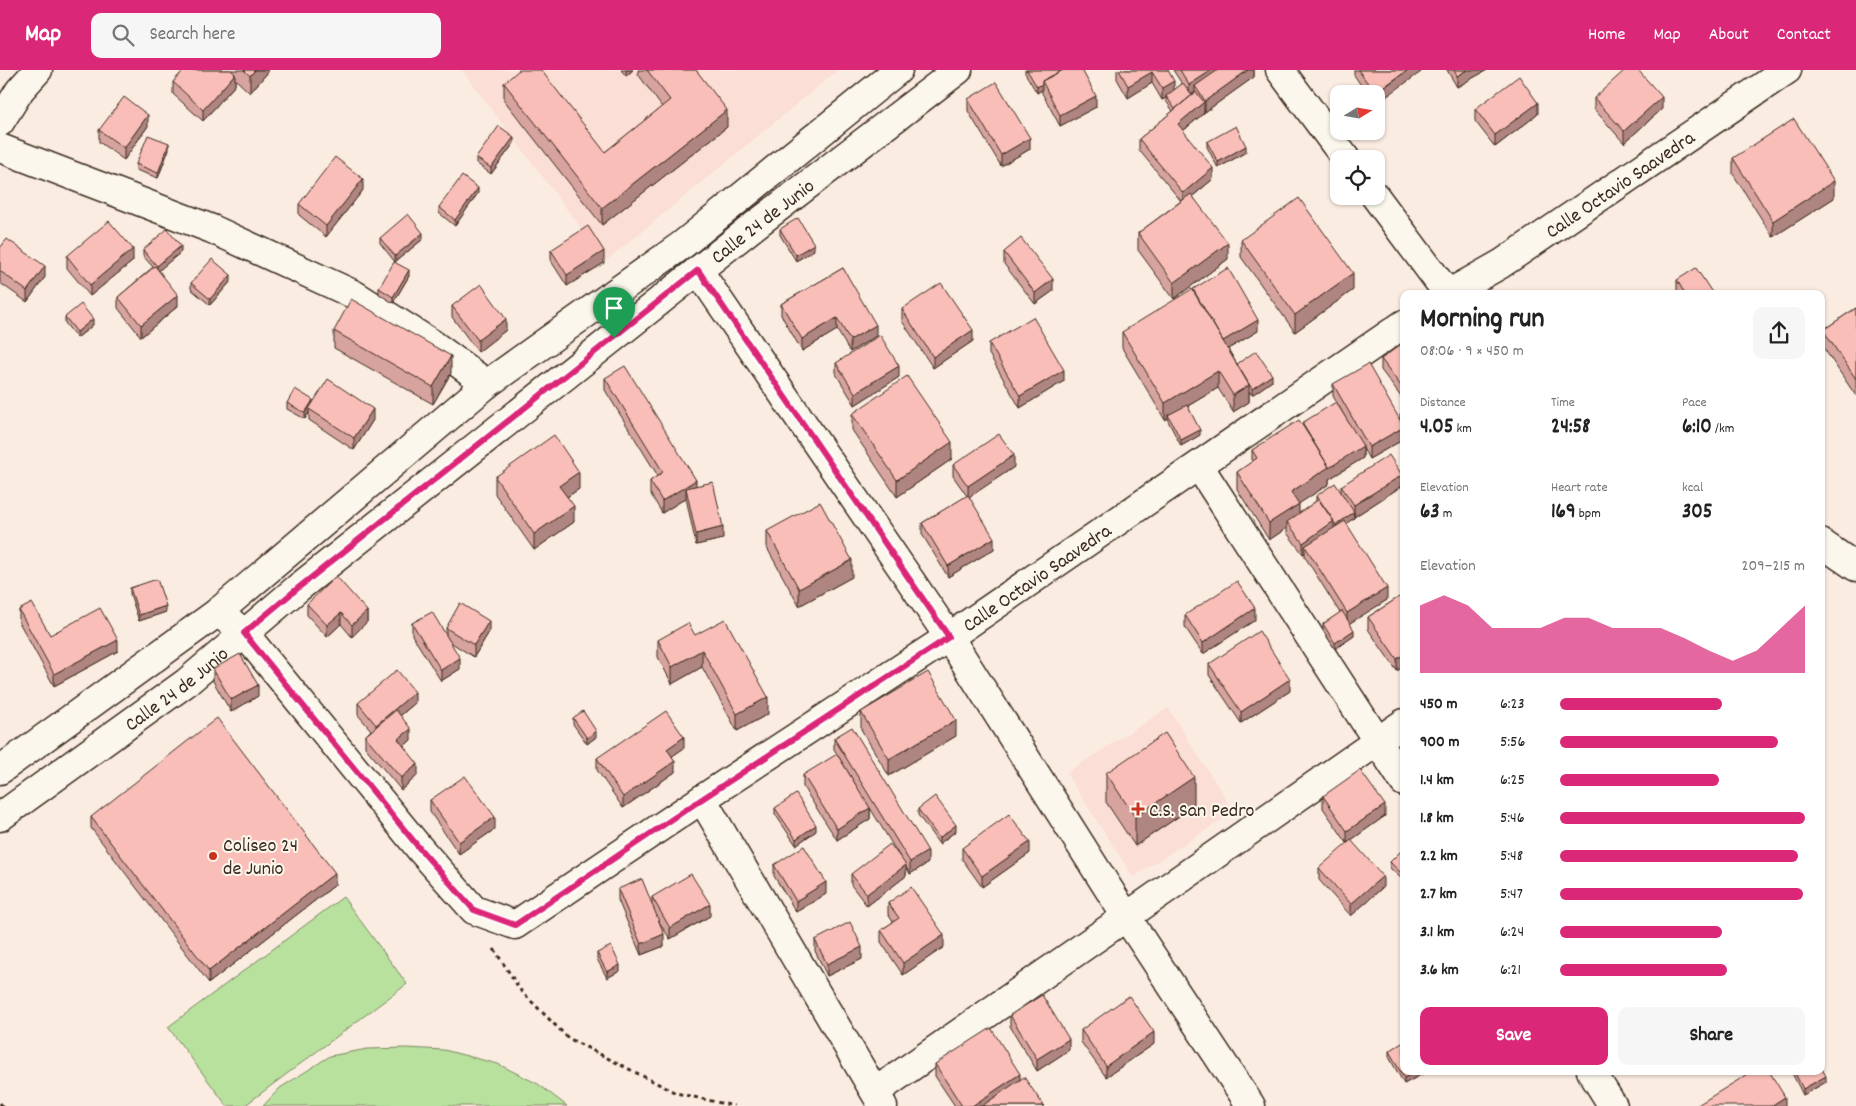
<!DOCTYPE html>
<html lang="en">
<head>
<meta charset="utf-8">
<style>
	:root { --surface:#fff; --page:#f6f6f6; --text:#222; --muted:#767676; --accent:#db2777 }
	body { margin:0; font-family:Dekko,sans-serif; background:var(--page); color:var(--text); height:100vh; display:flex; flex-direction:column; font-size:19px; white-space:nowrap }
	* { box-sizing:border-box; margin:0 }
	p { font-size:16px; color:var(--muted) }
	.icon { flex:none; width:28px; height:28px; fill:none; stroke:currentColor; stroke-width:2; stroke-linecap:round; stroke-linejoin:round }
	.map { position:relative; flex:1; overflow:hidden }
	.details { position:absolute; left:1400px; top:220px; width:425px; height:785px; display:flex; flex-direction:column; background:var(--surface); border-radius:10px; box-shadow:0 1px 4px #0004 }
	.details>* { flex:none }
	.needle { width:32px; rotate:79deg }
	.buttons { position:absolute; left:1330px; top:15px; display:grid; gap:10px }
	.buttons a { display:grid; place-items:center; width:55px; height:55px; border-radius:10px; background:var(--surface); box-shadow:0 1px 4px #0004; font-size:25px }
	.pin { position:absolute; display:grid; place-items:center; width:42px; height:42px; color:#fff; margin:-51px -21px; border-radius:50% 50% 50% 0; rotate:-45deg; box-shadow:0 0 5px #0007 }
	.pin .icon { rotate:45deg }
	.round { display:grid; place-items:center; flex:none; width:52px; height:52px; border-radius:10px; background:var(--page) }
	.head { display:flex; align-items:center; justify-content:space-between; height:85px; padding:0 20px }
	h1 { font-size:28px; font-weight:800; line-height:38px }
	.figures { display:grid; grid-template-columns:repeat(3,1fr); gap:8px; height:85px; padding:5px 20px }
	.figures div { display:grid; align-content:center }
	.figures b { font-size:21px; font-weight:800 }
	.figures small { font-size:14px; font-weight:400 }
	.figures p { font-size:14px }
	.chart { height:140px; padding:10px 20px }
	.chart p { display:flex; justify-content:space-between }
	.chart svg { width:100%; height:90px; margin-top:5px; fill:var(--accent); opacity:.7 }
	.button { display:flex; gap:10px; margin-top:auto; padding:10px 20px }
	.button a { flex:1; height:58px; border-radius:10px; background:var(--accent); color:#fff; font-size:20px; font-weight:800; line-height:58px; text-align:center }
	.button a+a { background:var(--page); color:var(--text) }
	ul { padding:0 20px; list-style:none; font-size:16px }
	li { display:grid; grid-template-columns:80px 60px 1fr; align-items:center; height:38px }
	li i { height:12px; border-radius:6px; background:var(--accent) }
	header { display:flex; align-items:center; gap:30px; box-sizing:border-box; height:70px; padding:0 25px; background:var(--accent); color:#fff }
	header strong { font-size:24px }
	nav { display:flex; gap:28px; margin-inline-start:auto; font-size:18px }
	.search { width:350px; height:45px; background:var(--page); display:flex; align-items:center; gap:12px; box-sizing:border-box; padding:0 18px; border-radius:10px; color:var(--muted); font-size:19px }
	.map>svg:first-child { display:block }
	.built { fill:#fbded5 }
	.green { fill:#b8e19e; stroke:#7a865e }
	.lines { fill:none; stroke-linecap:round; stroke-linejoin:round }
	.minor-casing { stroke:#3b2a1e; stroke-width:31 }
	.path { stroke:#3b2a1e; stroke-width:3; stroke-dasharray:4 4; stroke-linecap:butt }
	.minor { stroke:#fbf7ec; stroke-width:28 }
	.wall { fill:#d7a39e; stroke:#3b2a1e }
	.shaded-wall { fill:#af8581; stroke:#3b2a1e }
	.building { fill:#fabeb8; stroke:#3b2a1e }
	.route-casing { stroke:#fff; stroke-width:10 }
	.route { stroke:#db2777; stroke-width:6 }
	.poi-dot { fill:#c8321e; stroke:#fbf7ec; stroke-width:2 }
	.labels { text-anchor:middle; stroke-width:4; stroke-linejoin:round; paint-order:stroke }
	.street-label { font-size:20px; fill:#3b2a1e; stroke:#fbf7ec }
	.poi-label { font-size:20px; fill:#3b2a1e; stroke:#fbf7ec; text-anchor:start }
</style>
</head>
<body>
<header>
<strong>Map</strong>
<div class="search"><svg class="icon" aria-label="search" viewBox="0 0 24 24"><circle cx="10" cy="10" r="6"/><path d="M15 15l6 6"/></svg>Search here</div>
<nav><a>Home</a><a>Map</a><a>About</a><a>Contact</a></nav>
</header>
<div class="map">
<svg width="1856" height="1036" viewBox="0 0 1856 1036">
	<rect width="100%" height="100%" fill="#fbece2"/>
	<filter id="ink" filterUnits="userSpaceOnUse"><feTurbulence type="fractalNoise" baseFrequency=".02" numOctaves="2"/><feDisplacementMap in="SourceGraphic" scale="10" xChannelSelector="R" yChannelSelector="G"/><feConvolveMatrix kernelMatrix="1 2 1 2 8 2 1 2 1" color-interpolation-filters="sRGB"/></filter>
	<g filter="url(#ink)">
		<path class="built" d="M462 0H838L606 191Z
			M1168 638 1234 742 1133 807 1066 703Z"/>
		<path class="green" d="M343 827 407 914 244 1036H227L168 957Z
			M407 978 444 980 498 994 538 1014 567 1036H263L280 1018 330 986 367 979Z"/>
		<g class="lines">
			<g class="minor-casing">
				<g id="minor">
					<path d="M1280 0 1346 89"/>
					<path d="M0 52 20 20 38 0"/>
					<path d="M0 78 212 159 355 225 431 273 487 314"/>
					<path d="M1375 126 1448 224"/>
					<path d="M698 200 949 567 1127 848 1251 1036"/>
					<path id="s1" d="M1448 224 1501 194 1787 0"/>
					<path d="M1199 396 1404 712"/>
					<path d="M1821 473 1856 497"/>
					<path id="s2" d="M218 542 244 563 420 779 474 840 515 855 702 729 949 567 1404 254"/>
					<path d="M0 700 218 542 487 314 682 175 898 0"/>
					<path d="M702 729 883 1036"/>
					<path id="s3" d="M0 747 187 612 298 518 754 156 958 0"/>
					<path d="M1591 1001 1613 1036"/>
					<path d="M875 1022 1404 653"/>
				</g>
			</g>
			<path class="path" d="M494 879 521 921 568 968 676 1023 734 1036
				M0 1033 2 1036"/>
			<use href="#minor" class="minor"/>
		</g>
		<path class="wall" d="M184 0H268V2L250 23 235 9V15L203 51 173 24V12Z
			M621 0H633L626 6Z
			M638 0H696L727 57 602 155 504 30V13L605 82 662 37 638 4Z
			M1025 0H1082L1096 37 1060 56 1042 23V20L1037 23 1025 3Z
			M1117 0H1168L1174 20 1182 14 1173 0H1254V7L1205 42 1204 40V43L1183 61 1213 109 1193 126 1228 189 1174 229 1138 180V163L1181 131 1139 80V69L1173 41 1166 31V28L1162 30 1152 13 1128 28 1117 9Z
			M1354 0H1421V2L1376 24H1367L1354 5Z
			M1447 0H1487L1457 17Z
			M1594 28 1662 39 1624 73 1594 39Z
			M968 29 1030 79 1001 96 968 41Z
			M1475 39 1538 44 1495 77 1475 51Z
			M148 56 124 90 99 72V60Z
			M1207 72 1246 82 1218 98 1207 77Z
			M514 73 491 104 476 93V88Z
			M169 79 158 108 136 100V94Z
			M1733 88 1834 128 1773 167 1733 104Z
			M363 120 326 167 299 145V134Z
			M478 123 455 156 439 143V137Z
			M780 159 814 180 796 191 780 165Z
			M380 168 423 169 395 192 380 173Z
			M1241 170 1353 220 1295 262 1241 187Z
			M0 178 45 207 27 232 0 213Z
			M143 180 181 182 159 200 178 236 141 267 118 238V227L153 197 143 186Z
			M551 180 604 193 567 216 551 191Z
			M1004 182 1053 221 1035 234 1004 194Z
			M67 186 133 191 90 226 67 198Z
			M843 198 876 266 850 282 837 260 802 281 781 245V234Z
			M409 206 393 233 379 224V218Z
			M1677 210 1713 224H1677Z
			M231 211 210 235 191 219V213Z
			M452 236 506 260 478 282 452 247Z
			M1856 238V326L1823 277V260Z
			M902 239 973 271 933 298 902 251Z
			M65 247 93 255 77 268 65 253Z
			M334 261 451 303 433 334 334 278Z
			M1258 261 1228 279 1237 294 1272 311 1252 325 1249 321V332L1233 342 1218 318 1188 336 1200 365 1181 376 1168 351V348L1165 350 1122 278V262Z
			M1404 272V331L1381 300V289Z
			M989 273 1064 311 1020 338 989 284Z
			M836 293 899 307 855 335 836 304Z
			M605 308 696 415 723 469 696 475 686 428 662 443 650 423V411L658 406 605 320Z
			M1333 314 1400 351V344L1404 342V369L1369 389 1363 378V388L1329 409V414L1298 434 1299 444 1316 431V426L1341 424V416H1402L1354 447V448L1346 453 1387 530 1349 553 1354 566 1335 579 1323 560V554L1340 543 1305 487V483L1303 484 1287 463V458L1269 470 1237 419V402L1252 392V380L1302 355V353L1348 352 1333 326Z
			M287 333H313L373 350 354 380 309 350V342L305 349 287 339Z
			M852 344 952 389 897 427 852 360Z
			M953 395 1014 397 969 427 994 479 948 507 922 464V453L967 426 953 406Z
			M495 407 579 419 567 427 574 452 534 480 495 424Z
			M767 461 852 507 799 536 767 478Z
			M130 518 166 542 139 551 130 524Z
			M1404 524V596L1397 601 1368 559V547Z
			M307 534 367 541V552L352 567 341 554 327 567 307 545Z
			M19 540 50 565 118 581 54 616 19 552Z
			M1185 545 1255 550 1203 584 1185 557Z
			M412 553 446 565V558L489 562 474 587 450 572 460 599 441 611 412 565Z
			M695 565 768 644 737 661 702 597 672 614 658 587V570Z
			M1209 594 1290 621 1241 653 1209 605Z
			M213 599 258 626 231 642 213 611Z
			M358 633H415L400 646 411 670 404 676 418 705 401 720 365 677V666L371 660 358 645Z
			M861 642 956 666 889 706 861 659Z
			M573 648 596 667 587 674 573 654Z
			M834 668 928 793 910 804 906 797V806L867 836 851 815V804L900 787 870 738V749L837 770 803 717V705L857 717 834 679Z
			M684 678 672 686 675 702 623 738 597 700V688Z
			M1106 703 1194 736 1135 776 1106 732Z
			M1323 726 1385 746 1347 773 1323 738Z
			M430 730 495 759 459 784 430 742Z
			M775 738 816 761 796 775 775 744Z
			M918 739 956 761 939 774 918 745Z
			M91 747 335 815 209 913 91 758Z
			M962 778 1030 783 982 817 962 789Z
			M1404 778V811L1390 798V792Z
			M774 795 826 824 796 842 774 806Z
			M1319 798 1383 817 1351 846 1319 810Z
			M618 819 652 833V827L710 846 670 869 658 850 664 876 641 885 618 830Z
			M888 833 944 877 903 905 881 872V860L893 852 888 844Z
			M815 870 862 889 827 906 815 881Z
			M597 883 620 901 607 908 597 889Z
			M1010 945 1069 980 1037 1001 1010 956Z
			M1081 960 1154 974 1106 1007 1081 972Z
			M1389 981 1426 1001V1002L1404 1014 1389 987Z
			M935 994 1020 1010 1044 1036H955L935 1006Z
			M1791 1001H1821L1826 1012 1803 1025Z"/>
		<path class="shaded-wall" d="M255 0H268V2L250 23V6Z
			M626 0H633L626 6Z
			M1212 0H1230L1195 16V22L1189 26V15Z
			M1248 0H1254V7L1205 42V31Z
			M1408 0H1421V2L1376 34V24H1375Z
			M1467 0H1487L1457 17V6Z
			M1152 2V13L1128 28V16Z
			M235 4V15L203 51V40Z
			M1174 11V22L1166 26V28L1162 30V18Z
			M1042 14V20L1037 23V17Z
			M1096 26V37L1060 56V45Z
			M1662 27V39L1624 73V61Z
			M1204 32V43L1178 65V54Z
			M1538 33V44L1495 77V65Z
			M727 40V57L602 155V138Z
			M148 45V56L124 90V78Z
			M514 67V73L491 104V98Z
			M1030 68V79L1001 96V85Z
			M169 73V79L158 108V103Z
			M1246 76V82L1218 98V92Z
			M1213 98V109L1183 134V123Z
			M363 109V120L326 167V156Z
			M1834 111V128L1773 167V151Z
			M478 118V123L455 156V150Z
			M423 163V169L395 192V186Z
			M1228 173V189L1174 229V213Z
			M814 174V180L796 191V185Z
			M181 176V182L157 202V196Z
			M133 179V191L90 226V215Z
			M604 181V193L567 216V205Z
			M45 196V207L27 232V221Z
			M409 200V206L393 233V227Z
			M1353 203V220L1295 262V245Z
			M231 205V211L210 235V229Z
			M1053 209V221L1035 234V223Z
			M178 225V236L141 267V255Z
			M837 248V260L802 281V269Z
			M93 249V255L77 268V262Z
			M506 249V260L478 282V270Z
			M1258 250V261L1223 282V271Z
			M876 255V266L850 282V270Z
			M973 260V271L933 298V287Z
			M451 286V303L433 334V317Z
			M899 296V307L855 335V323Z
			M1064 300V311L1020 338V326Z
			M1218 301V318L1169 347 1168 345V348L1165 350V333Z
			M1272 305V311L1252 325V319Z
			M1249 315V332L1233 342V325Z
			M313 330V336L309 339V342L305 349V343Z
			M373 339V350L354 380V368Z
			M1404 357V369L1369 389V377Z
			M1200 360V365L1181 376V370Z
			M952 372V389L897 427V410Z
			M1363 376V388L1329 409V414L1291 439V422L1329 397Z
			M1014 385V397L968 428V416Z
			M579 402V419L559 432V416Z
			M1402 405V416L1354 447V435Z
			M696 410V422L686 418V428L662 443V431Z
			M1299 434V451L1287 452V458L1269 470V453Z
			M574 436V452L534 480V464Z
			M1354 442V448L1336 461V455Z
			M1334 451V463L1305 476V483L1303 484V473Z
			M723 457V469L696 475V464Z
			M994 468V479L948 507V496Z
			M852 490V507L799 536V519Z
			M1387 518V530L1347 555V543Z
			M166 536V542L139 551V545Z
			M1255 538V550L1203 584V573Z
			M367 541V552L352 567V555Z
			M341 543V554L327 567V555Z
			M489 551V562L474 587V575Z
			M1354 560V566L1335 579V573Z
			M118 570V581L54 616V604Z
			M702 580V597L672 614V597Z
			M1404 584V596L1397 601V589Z
			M460 588V599L441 611V600Z
			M1290 609V621L1241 653V642Z
			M258 615V626L231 642V630Z
			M415 622V633L376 666V655Z
			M768 627V644L737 661V644Z
			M956 650V666L889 706V689Z
			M411 659V670L398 681V669Z
			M596 661V667L587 674V668Z
			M684 667V678L667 690V679Z
			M675 691V702L623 738V727Z
			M418 694V705L401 720V708Z
			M1194 707V736L1135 776V747Z
			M1385 735V746L1347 773V761Z
			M870 738V749L837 770V759Z
			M495 747V759L459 784V772Z
			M816 755V761L796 775V769Z
			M956 755V761L939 774V768Z
			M1030 772V783L982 817V806Z
			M928 781V793L910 804V792Z
			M906 795V806L867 836V824Z
			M335 803V815L209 913V901Z
			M1383 806V817L1351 846V834Z
			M826 812V824L796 842V831Z
			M710 834V846L670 869V858Z
			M664 864V876L641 885V874Z
			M944 865V877L903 905V893Z
			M862 877V889L827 906V894Z
			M620 895V901L607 908V902Z
			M1154 962V974L1106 1007V996Z
			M1069 969V980L1037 1001V989Z
			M1417 1001H1426V1002L1404 1014V1008Z
			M1020 1004V1016L989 1036H972Z
			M1826 1006V1012L1803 1025V1019Z
			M1785 1027V1036H1771Z"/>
		<path class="building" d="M184 0H231L235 4 203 40 173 12Z
			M244 0H255L250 6Z
			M519 0H541L605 82 670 30 647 0H696L727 40 602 138 504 13Z
			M1027 0H1063L1042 11V14L1037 17Z
			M1063 0H1082L1096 26 1060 45 1042 11Z
			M1119 0H1168L1174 11 1162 18 1152 2 1128 16Z
			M1180 0H1212L1189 15Z
			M1218 0H1248L1205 31 1195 16Z
			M1358 0H1408L1375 23Z
			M1454 0H1467L1457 6Z
			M1625 0H1638L1662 27 1624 61 1594 28Z
			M1519 6 1538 33 1495 65 1475 39Z
			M996 12 1030 68 1001 85 968 29Z
			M1183 13 1192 25 1175 39 1166 26Z
			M1196 22 1204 32 1178 54 1213 98 1183 123 1139 69Z
			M124 27 148 45 124 78 99 60Z
			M1794 49 1834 111 1773 151 1733 88Z
			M499 56 514 67 491 98 476 88Z
			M1236 56 1246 76 1218 92 1207 72Z
			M148 65 169 73 158 103 136 94Z
			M335 87 363 109 326 156 299 134Z
			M462 106 478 118 455 150 439 137Z
			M1191 124 1228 173 1174 213 1138 163Z
			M1299 128 1353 203 1295 245 1241 170Z
			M408 144 423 163 395 186 380 168Z
			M798 148 814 174 796 185 780 159Z
			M109 151 133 179 90 215 67 186Z
			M588 156 604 181 567 205 551 180Z
			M167 159 181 176 157 196 143 180Z
			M1021 168 1053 209 1035 223 1004 182Z
			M7 169 45 196 27 221 0 201V178Z
			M212 189 231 205 210 229 191 213Z
			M394 192 409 200 393 227 379 218Z
			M155 196 178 225 141 255 118 227Z
			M843 198 876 255 850 270 837 248 802 269 781 234Z
			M1228 198 1258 250 1223 271 1193 219Z
			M1696 198 1713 224H1685L1677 210Z
			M941 213 973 260 933 287 902 239Z
			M481 214 506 249 478 270 452 236Z
			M1192 219 1249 315 1233 325 1218 301 1165 333 1122 262Z
			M351 229 451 286 433 317 334 261Z
			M81 234 93 249 77 262 65 247Z
			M1856 238V309L1823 260Z
			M1033 247 1064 300 1020 326 989 273Z
			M880 265 899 296 855 323 836 293Z
			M1404 272V320L1381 289Z
			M1256 281 1272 305 1252 319 1237 294Z
			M1368 294 1404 357 1369 377 1333 314Z
			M625 296 696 410 662 431 650 411 663 402 605 308Z
			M907 306 952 372 897 410 852 344Z
			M328 309 373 339 354 368 309 339Z
			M295 319 313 330 305 343 287 333Z
			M1336 332 1363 376 1329 398V397L1302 353Z
			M1187 335 1200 360 1181 370 1168 345Z
			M1404 342V351L1400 344Z
			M1299 350 1329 397 1291 422 1299 434 1269 453 1237 402 1257 388 1252 380Z
			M999 364 1014 385 968 416 953 395Z
			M554 365 579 402 559 416 574 436 534 464 495 407Z
			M1389 385 1402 405 1354 435 1341 416Z
			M713 412 723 457 696 464 686 418Z
			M1335 413 1354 442 1336 455 1316 426Z
			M968 425 994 468 948 496 922 453Z
			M1319 429 1334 451 1303 473 1287 452Z
			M820 432 852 490 799 519 767 461Z
			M1345 451 1387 518 1347 543 1305 476Z
			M336 506 367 541 352 555 341 543 327 555 307 534Z
			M157 509 166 536 139 545 130 518Z
			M1237 511 1255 538 1203 573 1185 545Z
			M1404 524V584L1397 589 1368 547Z
			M32 533 50 565 100 538 118 570 54 604 19 540Z
			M460 533 489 551 474 575 446 558Z
			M1342 541 1354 560 1335 573 1323 554Z
			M432 542 460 588 441 600 412 553Z
			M725 549 768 627 737 644 702 580 672 597 658 570 688 553 695 565Z
			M1259 561 1290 609 1241 642 1209 594Z
			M240 584 258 615 231 630 213 599Z
			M397 600 415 622 376 655 358 633Z
			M928 602 956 650 889 689 861 642Z
			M396 640 411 659 398 669 418 694 401 708 365 666Z
			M583 641 596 661 587 668 573 648Z
			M666 641 684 667 667 679 675 691 623 727 597 688Z
			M217 648 335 803 209 901 91 747Z
			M852 657 928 781 910 792 834 668Z
			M1165 663 1194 707 1135 747 1106 703Z
			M837 684 870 738 837 759 803 705Z
			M1360 700 1385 735 1347 761 1323 726Z
			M465 706 495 747 459 772 430 730Z
			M796 724 816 755 796 769 775 738Z
			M935 726 956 755 939 768 918 739Z
			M1009 744 1030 772 982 806 962 778Z
			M1351 770 1383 806 1351 834 1319 798Z
			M890 774 906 795 867 824 851 804Z
			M804 776 826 812 796 831 774 795Z
			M1404 778V806L1390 792Z
			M691 804 710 834 670 858 652 827Z
			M642 809 664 864 641 874 618 819Z
			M911 817 944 865 903 893 881 860 899 848 888 833Z
			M850 852 862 877 827 894 815 870Z
			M611 876 620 895 607 902 597 883Z
			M1042 925 1069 969 1037 989 1010 945Z
			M1129 926 1154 962 1106 996 1081 960Z
			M991 958 1020 1004 972 1036H962L935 994Z
			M1404 972V1001H1417L1404 1008 1389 981Z
			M1821 997 1826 1006 1803 1019 1794 1001H1821Z
			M1753 1001H1769L1785 1027 1771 1036H1696Z
			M1024 1007 1044 1036H982Z"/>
	</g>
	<g class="lines" filter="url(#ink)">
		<g class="route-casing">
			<path id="route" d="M698 200 949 567 702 729 515 855 474 840 420 779 244 563 298 518Z"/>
		</g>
		<use href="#route" class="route"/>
	</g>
	<g class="poi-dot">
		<path d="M1135.5 731.5h5v5h5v5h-5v5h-5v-5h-5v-5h5z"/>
		<circle cx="213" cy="786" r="5"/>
	</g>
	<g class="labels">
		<g class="street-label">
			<text dy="7" stroke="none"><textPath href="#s1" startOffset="204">Calle Octavio Saavedra</textPath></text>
			<text dy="7" stroke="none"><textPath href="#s3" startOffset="968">Calle 24 de Junio</textPath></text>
			<text dy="7" stroke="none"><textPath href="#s2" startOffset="1064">Calle Octavio Saavedra</textPath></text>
			<text dy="7" stroke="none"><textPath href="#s3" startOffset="218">Calle 24 de Junio</textPath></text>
		</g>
		<g class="poi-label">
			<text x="1149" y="746">C.S. San Pedro</text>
			<text x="223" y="781">Coliseo 24<tspan x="223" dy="23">de Junio</tspan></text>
		</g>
	</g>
</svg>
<div class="buttons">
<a><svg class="needle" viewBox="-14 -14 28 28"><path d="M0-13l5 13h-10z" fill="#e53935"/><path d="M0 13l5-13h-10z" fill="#767676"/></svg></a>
<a><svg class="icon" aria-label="locate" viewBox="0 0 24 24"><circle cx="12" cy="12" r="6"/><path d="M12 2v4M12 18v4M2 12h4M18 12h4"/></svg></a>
</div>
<div class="pin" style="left:614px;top:268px;background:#1e9e55"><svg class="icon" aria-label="arrive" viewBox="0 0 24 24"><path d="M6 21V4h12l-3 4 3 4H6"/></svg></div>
<section class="details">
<div class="head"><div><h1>Morning run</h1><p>08:06 · 9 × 450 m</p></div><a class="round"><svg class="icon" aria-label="share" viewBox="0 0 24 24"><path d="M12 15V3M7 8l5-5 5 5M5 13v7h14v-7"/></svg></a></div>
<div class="figures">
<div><p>Distance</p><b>4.05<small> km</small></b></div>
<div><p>Time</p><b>24:58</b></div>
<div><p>Pace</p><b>6:10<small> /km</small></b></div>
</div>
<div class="figures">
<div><p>Elevation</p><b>63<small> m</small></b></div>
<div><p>Heart rate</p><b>169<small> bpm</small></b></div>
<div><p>kcal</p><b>305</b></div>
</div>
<div class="chart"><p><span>Elevation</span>209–215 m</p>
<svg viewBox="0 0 160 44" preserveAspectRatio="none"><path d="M0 44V11L10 6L20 11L30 22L40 22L50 22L60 17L70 17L80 22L90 22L100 22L110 27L120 33L130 38L140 33L150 22L160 11V44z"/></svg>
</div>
<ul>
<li><b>450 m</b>6:23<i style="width:66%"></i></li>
<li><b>900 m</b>5:56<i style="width:89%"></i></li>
<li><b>1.4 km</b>6:25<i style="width:65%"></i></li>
<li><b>1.8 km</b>5:46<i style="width:100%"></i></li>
<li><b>2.2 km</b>5:48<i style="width:97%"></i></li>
<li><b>2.7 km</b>5:47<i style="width:99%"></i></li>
<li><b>3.1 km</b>6:24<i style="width:66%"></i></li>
<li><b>3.6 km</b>6:21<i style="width:68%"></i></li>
</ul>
<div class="button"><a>Save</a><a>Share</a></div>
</section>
</div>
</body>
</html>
